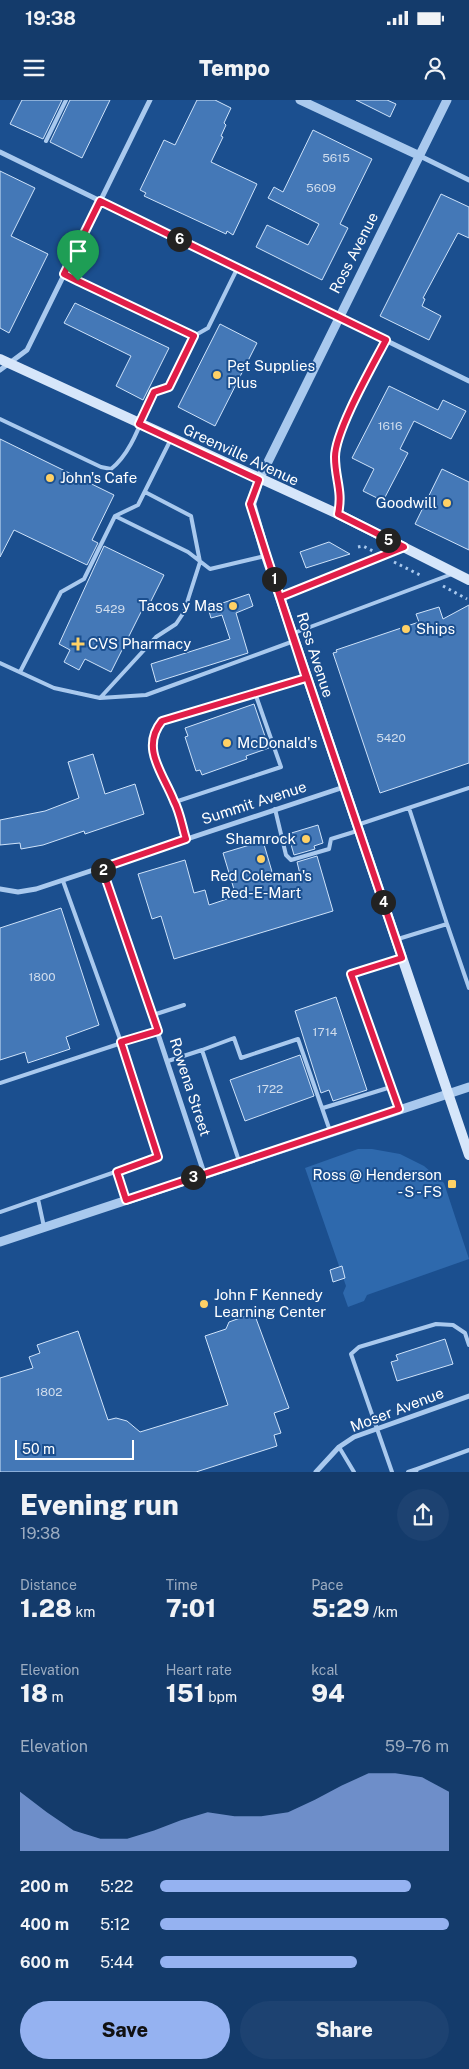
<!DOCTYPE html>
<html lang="en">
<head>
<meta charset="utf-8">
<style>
	:root { --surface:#143b6b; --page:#1d4271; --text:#f1f3f6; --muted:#9dadc1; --accent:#95b2f1 }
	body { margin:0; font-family:"Public Sans",sans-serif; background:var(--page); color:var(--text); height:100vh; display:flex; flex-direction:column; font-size:19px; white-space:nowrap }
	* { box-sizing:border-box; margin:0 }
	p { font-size:16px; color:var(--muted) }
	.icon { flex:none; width:28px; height:28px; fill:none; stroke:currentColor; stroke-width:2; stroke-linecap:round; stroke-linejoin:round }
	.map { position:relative; height:1372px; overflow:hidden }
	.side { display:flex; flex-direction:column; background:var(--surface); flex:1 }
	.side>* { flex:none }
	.scale { position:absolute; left:15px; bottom:12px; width:119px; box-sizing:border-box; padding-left:5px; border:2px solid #fff; border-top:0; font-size:14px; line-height:18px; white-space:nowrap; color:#fff; -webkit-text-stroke:4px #1b4f8f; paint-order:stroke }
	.pin { position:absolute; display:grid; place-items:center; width:42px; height:42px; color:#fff; margin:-51px -21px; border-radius:50% 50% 50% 0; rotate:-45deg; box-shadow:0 0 5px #0007 }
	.pin .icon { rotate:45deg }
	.km { position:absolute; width:25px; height:25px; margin:-12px; border-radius:50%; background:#222; color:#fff; font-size:14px; line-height:25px; text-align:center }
	.round { display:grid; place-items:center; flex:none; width:52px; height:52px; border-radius:26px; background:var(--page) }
	.overview { display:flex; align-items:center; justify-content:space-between; height:85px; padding:0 20px }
	h1 { font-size:28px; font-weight:800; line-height:38px }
	.metrics { display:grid; grid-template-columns:repeat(3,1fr); gap:8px; height:85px; padding:5px 20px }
	.metrics div { display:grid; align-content:center }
	.metrics b { font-size:25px; font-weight:800 }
	.metrics small { font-size:14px; font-weight:400 }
	.metrics p { font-size:14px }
	.chart { height:140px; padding:10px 20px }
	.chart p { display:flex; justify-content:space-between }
	.chart svg { width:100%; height:90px; margin-top:5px; fill:var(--accent); opacity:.7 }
	.action { display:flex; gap:10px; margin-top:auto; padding:10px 20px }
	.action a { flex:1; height:58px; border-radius:30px; background:var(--accent); color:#111; font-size:20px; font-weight:800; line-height:58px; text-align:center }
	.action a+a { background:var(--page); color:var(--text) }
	ul { padding:0 20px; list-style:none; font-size:16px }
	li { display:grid; grid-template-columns:80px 60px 1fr; align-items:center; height:38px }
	li i { height:12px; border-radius:6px; background:var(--accent) }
	.status { display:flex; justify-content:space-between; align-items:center; height:35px; padding:0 25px; background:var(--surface); direction:ltr }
	.status svg { height:14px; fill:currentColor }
	header { display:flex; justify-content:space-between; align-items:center; height:65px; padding:0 20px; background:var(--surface); font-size:22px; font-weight:800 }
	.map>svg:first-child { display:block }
	.pitch { fill:#2e69ad }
	.building { fill:#4478b7; stroke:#cfe3fa }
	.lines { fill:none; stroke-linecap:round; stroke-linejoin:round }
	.path { stroke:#a9c9ee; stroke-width:3; stroke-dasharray:2.5 4; stroke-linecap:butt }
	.service { stroke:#a9c9ee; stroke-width:4 }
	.minor { stroke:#a9c9ee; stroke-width:5 }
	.tertiary { stroke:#a9c9ee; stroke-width:9 }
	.secondary { stroke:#d6e6fa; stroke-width:10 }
	.route-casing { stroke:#fff; stroke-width:10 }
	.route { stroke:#e11d48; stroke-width:6 }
	.poi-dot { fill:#ffd166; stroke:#1b4f8f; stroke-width:2 }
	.labels { text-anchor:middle; stroke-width:4; stroke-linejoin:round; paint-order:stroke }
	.number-label { font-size:12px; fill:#d0dded }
	.street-label { font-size:15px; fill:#fff; stroke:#1b4f8f }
	.poi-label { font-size:15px; fill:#fff; stroke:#1b4f8f; text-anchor:start }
</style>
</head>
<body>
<div class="status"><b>19:38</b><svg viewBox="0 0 49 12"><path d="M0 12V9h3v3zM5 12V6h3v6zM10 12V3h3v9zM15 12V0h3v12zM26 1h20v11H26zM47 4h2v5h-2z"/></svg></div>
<header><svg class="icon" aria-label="menu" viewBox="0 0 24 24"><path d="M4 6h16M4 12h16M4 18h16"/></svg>Tempo<svg class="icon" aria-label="person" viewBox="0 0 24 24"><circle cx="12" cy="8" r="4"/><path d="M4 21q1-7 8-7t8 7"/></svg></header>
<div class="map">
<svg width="469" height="1372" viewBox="0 0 469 1372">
	<rect width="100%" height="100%" fill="#1b4f8f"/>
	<path class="pitch" d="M358 1049H372L400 1054 424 1066 444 1083 469 1159 367 1195 364 1201 348 1207 343 1193 346 1186 305 1068Z"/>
	<path class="building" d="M22 0H62L43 39 10 24Z
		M70 0H110L82 58 50 42Z
		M197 0H215L231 8 224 23 226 25 221 36 223 37 211 62 257 84 233 135 227 131 226 134 144 96 146 93 140 90 164 40 175 45Z
		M356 0H387L396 4 390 17Z
		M313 30 372 59 340 124 348 128 322 180 256 147 267 125 308 145 319 124 268 98 274 87 283 92Z
		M0 71 35 88 11 136 48 154 9 233 0 228Z
		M441 94 469 107V138L458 133 423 198 425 199 422 206 441 216 429 240 380 216Z
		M75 203 169 248 143 300 116 286 131 256 64 223Z
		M220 224 257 243 215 326 178 307Z
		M389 286 438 310 443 300 466 311 451 339 414 321 400 349 408 353 383 401 363 391 374 369 352 358Z
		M0 339 114 395 92 440 98 443 87 465 14 430 0 457Z
		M442 369 469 382V450L415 424Z
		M329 442 350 454 306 468 300 452Z
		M104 446 164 475 147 509 143 508 111 572 85 559 79 570 64 562 70 550 59 544Z
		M249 494 253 506 236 513 248 553 156 582 151 564 230 539 222 515 211 518 208 508Z
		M469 505V663L380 693 333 553 337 552 336 550 419 522 416 514 439 507 443 519Z
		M254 604 269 648 246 656 247 659 202 675 200 670 196 671 185 637 188 636 185 628Z
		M93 654 105 694 135 684 144 714 85 734 84 731 43 745 21 749 20 743 0 745V720L45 711 79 698 68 662Z
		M318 725 323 743 314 746 315 749 294 755 288 734Z
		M263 741 275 782 300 774 297 762 317 756 333 811 174 859 161 816 152 819 138 774 185 760 194 793 205 790 209 805 236 796 223 753Z
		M61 808 99 925 66 937 70 949 28 963 25 952 0 960V828Z
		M336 897 367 990 333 1001 329 990 321 993 295 911Z
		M300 955 314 996 245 1021 230 980Z
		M342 1166 345 1178 333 1182 330 1170Z
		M254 1213 289 1308 274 1313 281 1333 274 1335 277 1346 196 1372H0V1278L33 1268 29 1257 40 1253 37 1245 78 1231 108 1320 116 1318 127 1321 140 1332 228 1305 205 1236 226 1229 229 1222Z
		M445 1239 453 1264 397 1281 391 1262 398 1260 396 1255Z"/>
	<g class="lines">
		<path class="path" d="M358 447 363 446 373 451
			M394 462 422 476
			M443 486 467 499"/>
		<path class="service" d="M46 41 66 0
			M64 174 194 236
			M0 319 101 367 111 369C133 352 142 317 154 292L169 287 194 236 208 228 238 167
			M338 412C343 391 333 375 335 356 338 323 370 270 386 240
			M115 416 188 452 210 469 265 456
			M281 497 402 448
			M294 533 452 474
			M0 563 54 588 100 598 146 595 294 541
			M20 572 61 492 84 479 115 416 138 405 171 339
			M255 593 281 667 175 702C166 683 148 656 153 634 154 629 159 625 162 621L306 578
			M100 598 156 537 176 524 184 512 200 462 191 416 145 392
			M175 702 186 739
			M275 709 286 755 291 760 329 749 331 739 357 731
			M357 725 469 688
			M447 824 469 888
			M398 839 447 824 409 708
			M153 915 184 905
			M202 950 234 938 241 958 298 939 330 1031
			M168 961 202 950 239 1061
			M0 983 158 931
			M323 1008 391 987
			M399 1009 351 874 402 858
			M117 1072 126 1100
			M38 1099 44 1127
			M0 1112 158 1057 121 942 63 781
			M339 1347 354 1372
			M392 1372 351 1254 359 1247 436 1224 453 1225 465 1233 469 1245
			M408 1372 417 1369
			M416 1372 417 1369 469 1350"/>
		<path class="minor" d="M0 52 469 281
			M420 56 469 80
			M0 270 27 250 150 0
			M103 768 204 1073
			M0 789 18 792 36 789 344 687
			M316 1372 339 1347 354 1337 469 1296"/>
		<path class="tertiary" d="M300 0 420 56
			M259 380 447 0
			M0 1142 469 987"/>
		<path class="secondary" d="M0 259 338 414 469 480
			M259 380 251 404 266 456 469 1055"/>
	</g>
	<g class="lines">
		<g class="route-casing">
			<path id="route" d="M78 181 194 236 169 287 154 292 139 324 259 380 250 404 306 578 162 621C140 648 163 673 174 701 180 712 182 726 186 739L102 768 158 931 121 942 158 1057 117 1072 126 1100 399 1009 351 874 402 858 280 497 404 447 338 414C343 391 335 379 335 357 335 331 373 265 386 240L100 101 64 174 78 181"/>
		</g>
		<use href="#route" class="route"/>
	</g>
	<g class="poi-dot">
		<circle cx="217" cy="275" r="5"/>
		<circle cx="50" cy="378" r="5"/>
		<circle cx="447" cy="403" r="5"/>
		<circle cx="233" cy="506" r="5"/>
		<circle cx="406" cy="529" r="5"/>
		<path d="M75.5 536.5h5v5h5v5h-5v5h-5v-5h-5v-5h5z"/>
		<circle cx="227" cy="643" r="5"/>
		<circle cx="306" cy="739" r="5"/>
		<circle cx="261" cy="759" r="5"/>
		<rect x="447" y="1079" width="10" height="10" rx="2.5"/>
		<circle cx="204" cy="1204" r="5"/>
	</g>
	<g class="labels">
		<g class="number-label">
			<text x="336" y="62">5615</text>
			<text x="321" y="92">5609</text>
			<text x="390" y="330">1616</text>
			<text x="110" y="513">5429</text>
			<text x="391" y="642">5420</text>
			<text x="42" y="881">1800</text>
			<text x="325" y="936">1714</text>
			<text x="270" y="993">1722</text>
			<text x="49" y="1296">1802</text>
		</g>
		<g class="street-label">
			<text transform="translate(354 153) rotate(-63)" y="5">Ross Avenue</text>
			<text transform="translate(241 355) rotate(25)" y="5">Greenville Avenue</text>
			<text transform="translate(315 555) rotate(72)" y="5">Ross Avenue</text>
			<text transform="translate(254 703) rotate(-18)" y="5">Summit Avenue</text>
			<text transform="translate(190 987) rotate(72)" y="5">Rowena Street</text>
			<text transform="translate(397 1310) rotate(-21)" y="5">Moser Avenue</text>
		</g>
		<g class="poi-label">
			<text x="227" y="271">Pet Supplies<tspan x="227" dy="17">Plus</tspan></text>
			<text x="60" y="383">John's Cafe</text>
			<text x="437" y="408" text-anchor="end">Goodwill</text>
			<text x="223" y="511" text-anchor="end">Tacos y Mas</text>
			<text x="416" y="534">Ships</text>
			<text x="88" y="549">CVS Pharmacy</text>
			<text x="237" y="648">McDonald's</text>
			<text x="296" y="744" text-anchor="end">Shamrock</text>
			<text x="261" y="781" text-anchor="middle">Red Coleman's<tspan x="261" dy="17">Red-E-Mart</tspan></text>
			<text x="442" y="1080" text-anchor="end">Ross @ Henderson<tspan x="442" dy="17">- S - FS</tspan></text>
			<text x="214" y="1200">John F Kennedy<tspan x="214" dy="17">Learning Center</tspan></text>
		</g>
	</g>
</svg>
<div class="scale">50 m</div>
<div class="pin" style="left:78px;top:181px;background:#1e9e55"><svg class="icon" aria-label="arrive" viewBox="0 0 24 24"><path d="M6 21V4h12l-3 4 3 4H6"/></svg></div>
<b class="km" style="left:274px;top:479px">1</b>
<b class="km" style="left:103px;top:770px">2</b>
<b class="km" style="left:193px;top:1077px">3</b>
<b class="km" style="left:383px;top:802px">4</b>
<b class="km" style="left:388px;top:440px">5</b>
<b class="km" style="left:179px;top:139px">6</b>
</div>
<section class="side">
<div class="overview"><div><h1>Evening run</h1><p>19:38</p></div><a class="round"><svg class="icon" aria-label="share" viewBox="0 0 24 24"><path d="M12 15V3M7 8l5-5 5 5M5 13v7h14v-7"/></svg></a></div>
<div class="metrics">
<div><p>Distance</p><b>1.28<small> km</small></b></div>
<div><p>Time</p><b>7:01</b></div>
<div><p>Pace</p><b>5:29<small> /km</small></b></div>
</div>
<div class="metrics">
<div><p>Elevation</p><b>18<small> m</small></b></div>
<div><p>Heart rate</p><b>151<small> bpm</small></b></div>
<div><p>kcal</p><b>94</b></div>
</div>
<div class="chart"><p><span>Elevation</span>59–76 m</p>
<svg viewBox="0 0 160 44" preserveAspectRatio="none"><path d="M0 44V15L10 25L20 34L30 38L40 38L50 34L60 29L70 25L80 27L90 27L100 25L110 19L120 12L130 6L140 6L150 8L160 15V44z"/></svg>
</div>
<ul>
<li><b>200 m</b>5:22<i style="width:87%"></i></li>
<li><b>400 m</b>5:12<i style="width:100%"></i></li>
<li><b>600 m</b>5:44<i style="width:68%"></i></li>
</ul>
<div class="action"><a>Save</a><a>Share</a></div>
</section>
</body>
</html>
